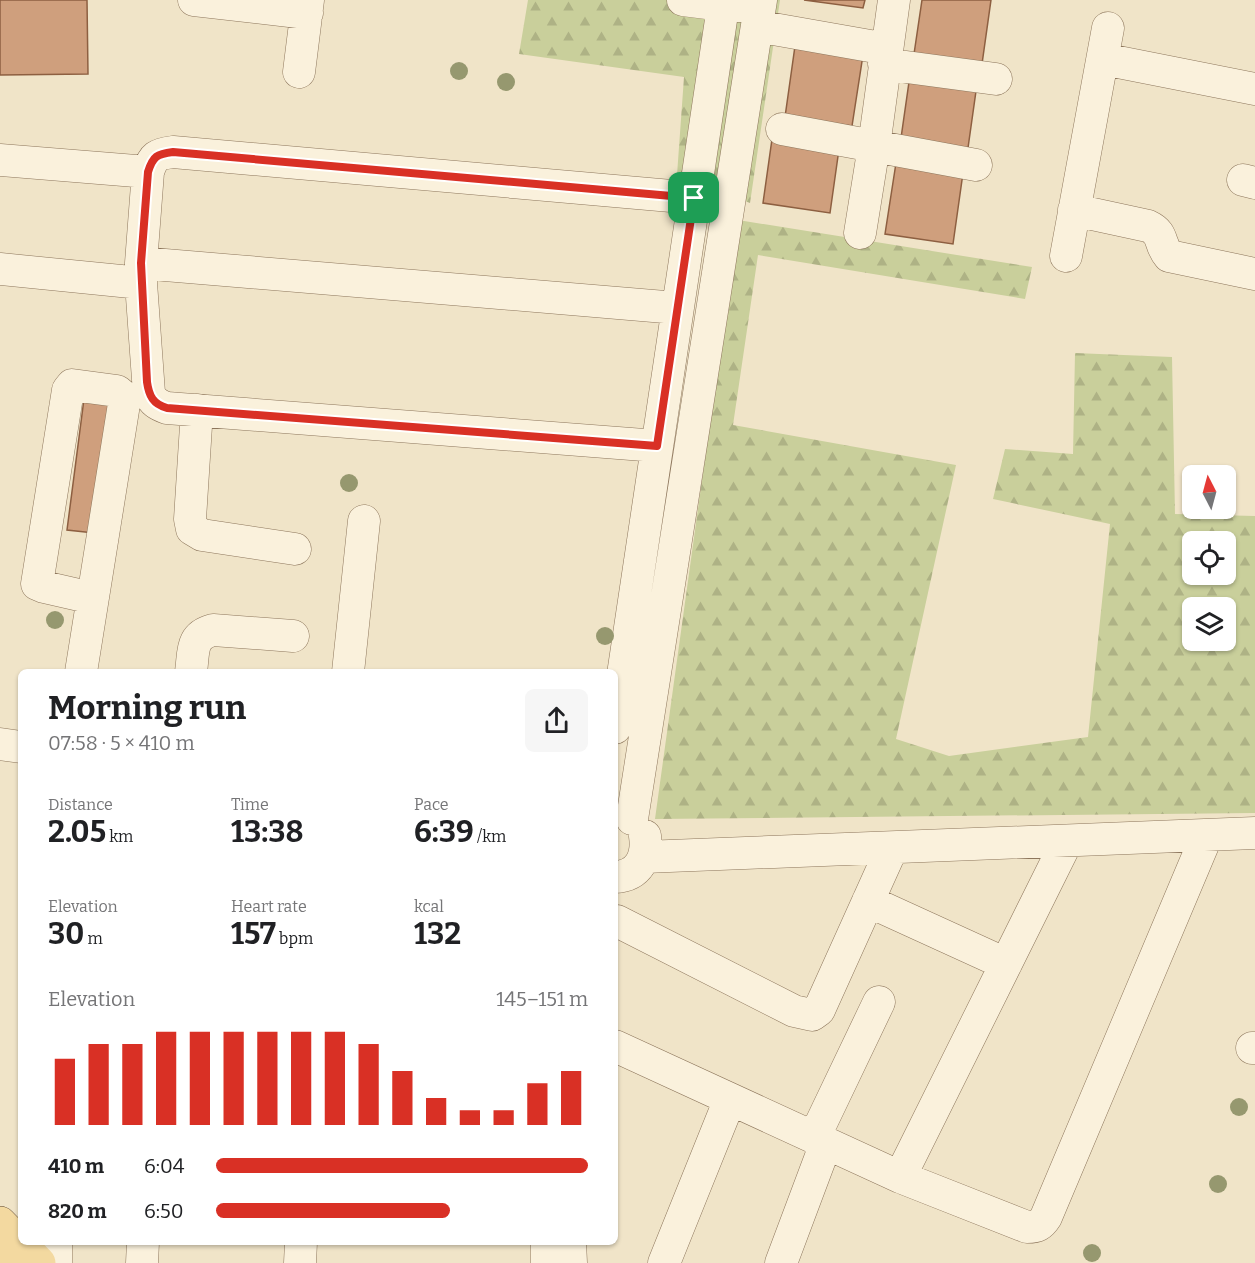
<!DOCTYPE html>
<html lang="en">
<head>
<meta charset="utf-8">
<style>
	:root { --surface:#fff; --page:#f6f6f6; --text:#202124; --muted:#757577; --accent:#d93025 }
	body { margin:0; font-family:Bitter,serif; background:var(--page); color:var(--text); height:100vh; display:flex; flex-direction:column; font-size:22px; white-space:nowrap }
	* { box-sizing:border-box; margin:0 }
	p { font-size:20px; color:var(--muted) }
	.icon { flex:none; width:33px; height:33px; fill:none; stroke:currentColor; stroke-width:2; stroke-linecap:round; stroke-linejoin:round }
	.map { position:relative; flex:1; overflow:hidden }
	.sheet { position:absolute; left:18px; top:669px; width:600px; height:576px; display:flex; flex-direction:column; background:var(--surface); border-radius:9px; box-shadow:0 2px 4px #0004 }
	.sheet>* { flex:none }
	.needle { width:39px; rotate:354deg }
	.controls { position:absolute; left:1182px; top:465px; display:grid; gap:12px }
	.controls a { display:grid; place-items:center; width:54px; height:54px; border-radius:9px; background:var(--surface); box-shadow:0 2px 4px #0004; font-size:30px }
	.pin { position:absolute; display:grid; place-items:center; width:51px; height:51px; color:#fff; margin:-26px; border-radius:12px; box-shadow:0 3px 9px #0006 }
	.round { display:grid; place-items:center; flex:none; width:63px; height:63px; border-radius:9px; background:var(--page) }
	.headline { display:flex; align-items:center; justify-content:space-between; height:102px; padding:0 30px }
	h1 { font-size:33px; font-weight:700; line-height:45px }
	.metrics { display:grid; grid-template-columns:repeat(3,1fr); gap:9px; height:102px; padding:6px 30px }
	.metrics div { display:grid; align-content:center }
	.metrics b { font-size:30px; font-weight:700 }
	.metrics small { font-size:16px; font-weight:400 }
	.metrics p { font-size:16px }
	.chart { height:168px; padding:12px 30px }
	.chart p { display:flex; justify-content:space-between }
	.chart svg { width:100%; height:108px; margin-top:6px; stroke:var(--accent); stroke-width:6 }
	ul { padding:0 30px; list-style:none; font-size:20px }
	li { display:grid; grid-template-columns:96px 72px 1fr; align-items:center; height:45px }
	li i { height:15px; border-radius:8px; background:var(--accent) }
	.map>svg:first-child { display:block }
	.forest { fill:url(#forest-firs); fill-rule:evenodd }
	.building { fill:#cf9f7d; stroke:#8d5f41; stroke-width:1.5 }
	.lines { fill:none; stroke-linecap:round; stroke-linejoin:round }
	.minor-casing { stroke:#8d765c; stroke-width:33 }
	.major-casing { stroke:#5b4430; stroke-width:34 }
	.minor { stroke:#faf1dc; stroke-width:32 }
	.major { stroke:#f3d9a0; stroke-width:33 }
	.tree { fill:#96986f }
	.route-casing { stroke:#fff; stroke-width:12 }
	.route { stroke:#d93025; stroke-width:8 }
</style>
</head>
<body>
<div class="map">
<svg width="1255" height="1263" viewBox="0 0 1255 1263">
	<defs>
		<pattern id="forest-firs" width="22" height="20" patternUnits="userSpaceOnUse" patternTransform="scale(1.5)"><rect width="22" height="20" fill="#c9cf9b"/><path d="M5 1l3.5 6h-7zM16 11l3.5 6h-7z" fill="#aeb285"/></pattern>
	</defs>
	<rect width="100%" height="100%" fill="#f0e4c8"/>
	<path class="forest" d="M528 0H780L750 203 677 175 684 77 519 54Z
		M738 220 1032 267 1025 299 758 255 733 425 956 465 896 739 949 756 1088 737 1110 524 993 499 1005 449 1073 454 1075 353 1172 357 1175 514 1255 516V813L655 819ZM1192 542H1226V574H1192ZM1192 608H1226V640H1192Z"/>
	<path class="building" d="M0 0H87L88 74 0 75Z
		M804 0H865L863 8Z
		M922 0H991L982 64 914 54Z
		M795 46 863 55 852 126 785 117Z
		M910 75 977 84 967 155 900 145Z
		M773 132 840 142 830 213 763 203Z
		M896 163 963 173 953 244 885 234Z
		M84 399 111 402 94 533 67 530Z"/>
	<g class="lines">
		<g class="minor-casing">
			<path id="minor" d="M194 0 307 13
				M683 0 723 5 742 6
				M757 26 887 49
				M1103 59 1255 89
				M884 64 996 79
				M299 72 308 0
				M782 129 976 165
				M0 160 148 172
				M1243 180 1255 183
				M1074 210 1148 226C1165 234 1158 243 1169 256L1255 274
				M860 233 874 146 894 0
				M1066 256 1108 28
				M141 263 677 308
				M0 269 141 283
				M197 410 190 519 192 529 202 535 295 549
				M657 446 167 408C158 405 153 402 149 393L141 283V263L148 172C153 156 157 154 173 152L694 198 729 203
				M81 672 124 404 123 396 117 391 72 385 68 390 37 584 44 587 92 598
				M191 672C194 652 190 636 213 630L293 636
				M348 672 364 521
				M615 728 724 0
				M0 744 21 747
				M632 819 761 0
				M644 857 1255 833
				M615 877C639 876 648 857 645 836
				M868 901 1006 964
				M617 921 794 1011 812 1015 819 1010 892 848
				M615 1046 900 1177 1027 1227C1037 1227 1041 1225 1046 1217L1207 835
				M1252 1048H1255
				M814 1138 879 1002
				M900 1177 1067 841
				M570 1242 571 1263
				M56 1263V1242
				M142 1263 143 1242
				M300 1263 301 1242
				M547 1263V1242
				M664 1263 730 1099
				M781 1263 826 1143"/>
		</g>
		<g class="major-casing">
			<path id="major" d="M0 1223 39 1263
				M0 1261 2 1263"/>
		</g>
		<use href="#minor" class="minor"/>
		<use href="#major" class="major"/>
	</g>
	<g class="tree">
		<circle cx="459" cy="71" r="9"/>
		<circle cx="506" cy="82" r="9"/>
		<circle cx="349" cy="483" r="9"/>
		<circle cx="55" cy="620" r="9"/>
		<circle cx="605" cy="636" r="9"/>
		<circle cx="1239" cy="1107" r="9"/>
		<circle cx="1218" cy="1184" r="9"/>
		<circle cx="1092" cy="1253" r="9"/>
	</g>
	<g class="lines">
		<g class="route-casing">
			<path id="route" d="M173 152 694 198 657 446 167 408C153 404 149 396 147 382L141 263 148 172C153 156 157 154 173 152Z"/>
		</g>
		<use href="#route" class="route"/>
	</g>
</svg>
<div class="controls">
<a><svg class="needle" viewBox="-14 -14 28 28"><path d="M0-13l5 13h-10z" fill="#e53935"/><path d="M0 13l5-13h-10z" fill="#757577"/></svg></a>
<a><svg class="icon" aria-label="locate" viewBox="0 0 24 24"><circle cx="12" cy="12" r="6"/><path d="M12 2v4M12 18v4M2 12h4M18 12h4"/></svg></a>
<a><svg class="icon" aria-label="layers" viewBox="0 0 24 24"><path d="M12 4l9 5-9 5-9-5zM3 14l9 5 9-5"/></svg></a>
</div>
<div class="pin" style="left:694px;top:198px;background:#1e9e55"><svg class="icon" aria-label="arrive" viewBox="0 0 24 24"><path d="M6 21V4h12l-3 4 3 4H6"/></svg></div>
<section class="sheet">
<div class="headline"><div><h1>Morning run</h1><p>07:58 · 5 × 410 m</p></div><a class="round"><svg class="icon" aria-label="share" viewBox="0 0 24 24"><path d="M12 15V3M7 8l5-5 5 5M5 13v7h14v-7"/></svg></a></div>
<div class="metrics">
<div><p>Distance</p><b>2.05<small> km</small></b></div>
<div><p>Time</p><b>13:38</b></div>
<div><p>Pace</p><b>6:39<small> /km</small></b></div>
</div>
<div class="metrics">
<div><p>Elevation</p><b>30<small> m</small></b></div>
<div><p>Heart rate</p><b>157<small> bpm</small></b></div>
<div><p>kcal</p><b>132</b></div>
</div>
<div class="chart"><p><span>Elevation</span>145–151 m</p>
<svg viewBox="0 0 160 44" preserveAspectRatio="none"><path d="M5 44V17M15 44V11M25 44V11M35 44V6M45 44V6M55 44V6M65 44V6M75 44V6M85 44V6M95 44V11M105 44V22M115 44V33M125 44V38M135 44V38M145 44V27M155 44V22"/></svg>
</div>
<ul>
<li><b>410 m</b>6:04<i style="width:100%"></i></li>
<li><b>820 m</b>6:50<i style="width:63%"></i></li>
</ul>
</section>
</div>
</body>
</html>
